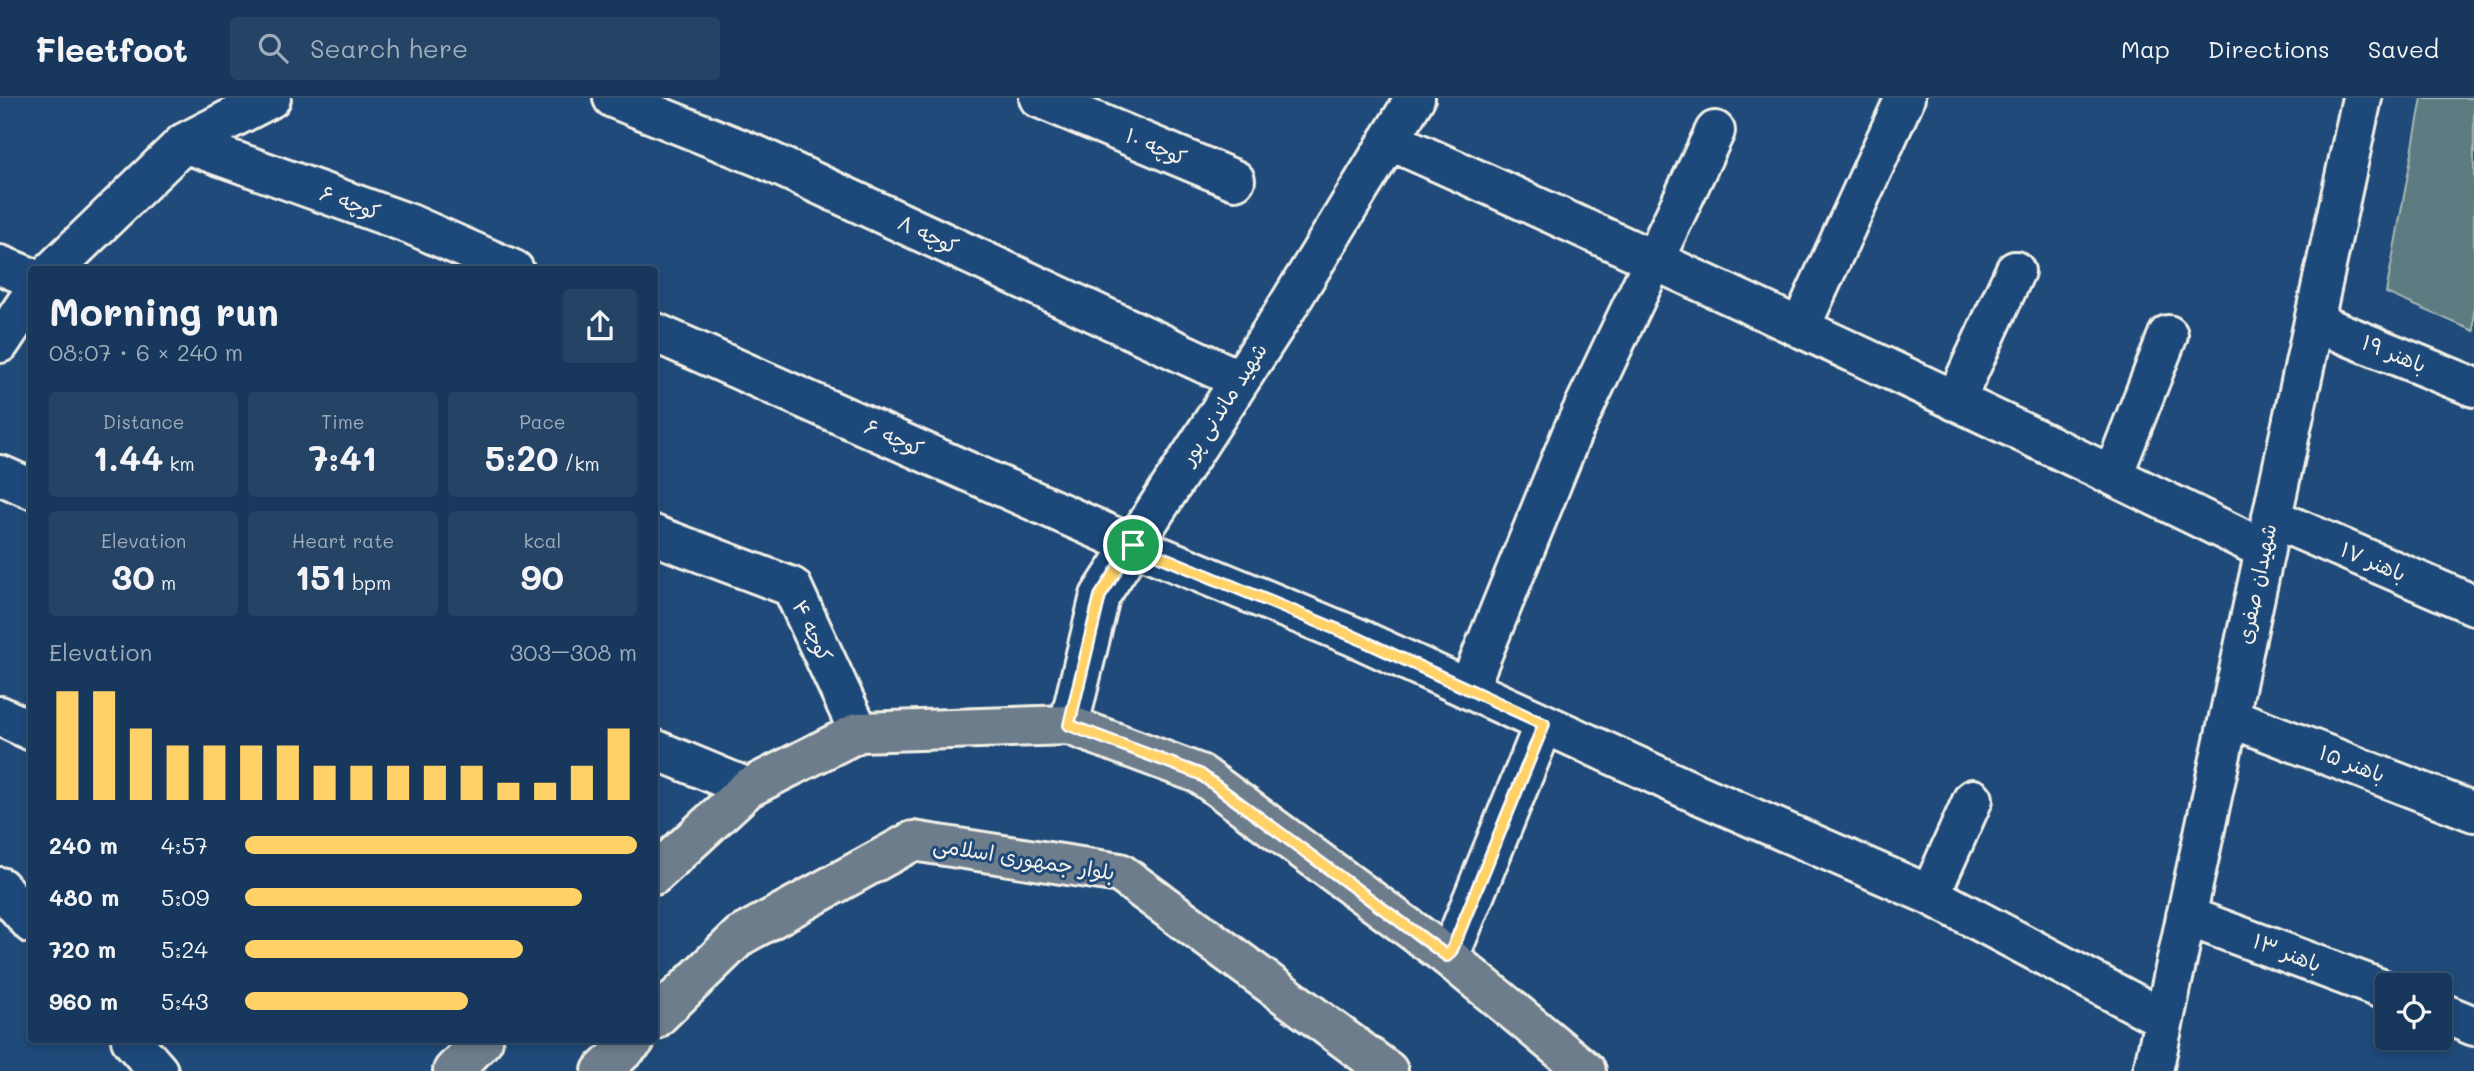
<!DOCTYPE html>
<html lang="en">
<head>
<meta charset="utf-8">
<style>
	:root { --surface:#17385c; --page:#244365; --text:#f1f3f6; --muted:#9eacbb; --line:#365272; --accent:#ffd166 }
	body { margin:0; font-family:Mali,"Playpen Sans Arabic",sans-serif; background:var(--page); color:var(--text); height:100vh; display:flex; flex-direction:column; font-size:26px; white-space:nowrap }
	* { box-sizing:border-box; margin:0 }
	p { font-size:23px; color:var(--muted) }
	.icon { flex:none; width:38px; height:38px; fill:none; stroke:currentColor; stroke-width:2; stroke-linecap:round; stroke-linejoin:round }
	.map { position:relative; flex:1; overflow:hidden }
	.panel { position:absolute; left:28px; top:168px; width:630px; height:777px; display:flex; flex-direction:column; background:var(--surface); border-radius:7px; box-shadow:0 4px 10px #0003,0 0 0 2px var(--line) }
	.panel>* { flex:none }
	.tools { position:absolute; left:2375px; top:875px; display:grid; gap:14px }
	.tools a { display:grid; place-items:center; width:77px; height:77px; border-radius:7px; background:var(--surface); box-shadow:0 4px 10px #0003,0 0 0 2px var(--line); font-size:35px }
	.pin { position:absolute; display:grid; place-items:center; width:60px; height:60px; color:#fff; margin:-30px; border:4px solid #fff; border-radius:50%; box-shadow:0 2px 7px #0007 }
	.round { display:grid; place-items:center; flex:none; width:74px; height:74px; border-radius:7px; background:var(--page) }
	.headline { display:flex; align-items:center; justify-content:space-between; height:119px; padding:0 21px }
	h1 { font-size:38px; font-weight:700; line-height:52px }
	.figures { display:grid; grid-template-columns:repeat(3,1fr); gap:10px; height:119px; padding:7px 21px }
	.figures div { display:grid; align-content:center; border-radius:7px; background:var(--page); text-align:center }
	.figures b { font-size:35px; font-weight:700 }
	.figures small { font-size:19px; font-weight:400 }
	.figures p { font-size:19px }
	.chart { height:196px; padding:14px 21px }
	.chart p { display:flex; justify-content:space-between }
	.chart svg { width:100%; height:126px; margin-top:7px; stroke:var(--accent); stroke-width:6 }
	ul { padding:0 21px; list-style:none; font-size:23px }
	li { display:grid; grid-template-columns:112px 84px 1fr; align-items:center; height:52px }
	li i { height:18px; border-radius:9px; background:var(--accent) }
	header { display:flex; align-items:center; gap:42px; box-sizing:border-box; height:98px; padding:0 35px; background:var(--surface); border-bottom:2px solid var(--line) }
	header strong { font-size:33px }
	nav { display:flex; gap:38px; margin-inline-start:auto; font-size:24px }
	.search { width:490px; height:63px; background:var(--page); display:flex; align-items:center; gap:18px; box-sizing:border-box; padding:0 24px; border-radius:7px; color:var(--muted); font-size:26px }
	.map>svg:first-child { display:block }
	.green { fill:#5c7c81; stroke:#a8b6b4; stroke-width:2 }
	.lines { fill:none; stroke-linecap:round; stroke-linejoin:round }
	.minor-casing { stroke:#f4f1e8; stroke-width:44 }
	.major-casing { stroke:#f4f1e8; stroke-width:44 }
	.minor { stroke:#1f4a7a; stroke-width:38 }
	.major { stroke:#6d7d8c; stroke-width:38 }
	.route-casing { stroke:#fff; stroke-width:14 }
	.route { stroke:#ffd166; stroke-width:9 }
	.labels { text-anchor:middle; stroke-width:6; stroke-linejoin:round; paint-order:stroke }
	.street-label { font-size:21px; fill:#f4f1e8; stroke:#1f4a7a }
</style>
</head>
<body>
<header>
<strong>Fleetfoot</strong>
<div class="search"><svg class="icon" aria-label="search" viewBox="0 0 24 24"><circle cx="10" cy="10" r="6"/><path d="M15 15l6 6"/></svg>Search here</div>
<nav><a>Map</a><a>Directions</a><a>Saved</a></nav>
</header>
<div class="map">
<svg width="2474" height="973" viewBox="0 0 2474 973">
	<rect width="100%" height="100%" fill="#1f4a7a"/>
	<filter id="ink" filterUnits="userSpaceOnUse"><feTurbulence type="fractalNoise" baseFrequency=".0143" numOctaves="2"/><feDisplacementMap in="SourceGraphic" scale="14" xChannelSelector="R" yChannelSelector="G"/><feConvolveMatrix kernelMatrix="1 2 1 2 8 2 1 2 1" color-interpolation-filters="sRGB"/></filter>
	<g filter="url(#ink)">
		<path class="green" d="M2422 0H2474V233L2386 195Z"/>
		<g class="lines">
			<g class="minor-casing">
				<path id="minor" d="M613 0 760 59 1240 282
					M1039 0 1235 82
					M1389 42C1683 174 1976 309 2265 452
					M184 45 410 126 514 172
					M0 167 32 180
					M53 172 184 45 271 0
					M2314 224 2474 289
					M1800 230 1905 0
					M654 234 1133 447 1353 538 1689 692 1930 797 2164 921
					M0 245 32 197
					M1955 303 2015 173
					M0 377 32 391
					M2113 377 2168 237
					M2272 420 2474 507
					M654 437 792 489 859 634
					M1468 591 1572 335 1715 33
					M0 618 32 633
					M2229 619 2474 714
					M1069 627 1100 498 1283 216 1415 0
					M654 651 748 690
					M0 789 32 826
					M1930 797 1973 701
					M2186 818 2387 893
					M1447 858 1452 852 1544 626
					M2440 914 2474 928
					M131 942 158 973
					M2153 973 2362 0"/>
			</g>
			<g class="major-casing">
				<path id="major" d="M654 777 748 690 859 634 1069 627 1200 676 1447 858 1586 973
					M654 922 740 838 913 743 1120 775 1388 973
					M453 973 483 942
					M602 973 635 942"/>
			</g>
			<use href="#minor" class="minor"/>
			<use href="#major" class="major"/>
		</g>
	</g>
	<g class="lines" filter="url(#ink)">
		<g class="route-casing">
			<path id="route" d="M1133 447 1353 538 1544 626 1452 852 1447 858 1200 676 1069 627 1100 498Z"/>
		</g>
		<use href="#route" class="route"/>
	</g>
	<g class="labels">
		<g class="street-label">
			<text transform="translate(1156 49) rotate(23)" y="7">کوچه ۱۰</text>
			<text transform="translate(350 105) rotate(20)" y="7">کوچه ۶</text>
			<text transform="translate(928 137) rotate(25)" y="7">کوچه ۸</text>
			<text transform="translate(2394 256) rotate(22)" y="7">باهنر ۱۹</text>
			<text transform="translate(1224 306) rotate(-57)" y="7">شهید ماندنی پور</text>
			<text transform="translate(894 340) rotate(24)" y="7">کوچه ۶</text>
			<text transform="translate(2373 464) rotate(23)" y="7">باهنر ۱۷</text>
			<text transform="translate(2257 486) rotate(-78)" y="7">شهیدان صفری</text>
			<text transform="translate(812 533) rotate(65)" y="7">کوچه ۴</text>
			<text transform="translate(2352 666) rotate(21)" y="7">باهنر ۱۵</text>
			<text transform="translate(1024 761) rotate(9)" y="7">بلوار جمهوری اسلامی</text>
			<text transform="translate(2287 855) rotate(21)" y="7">باهنر ۱۳</text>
		</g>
	</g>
</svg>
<div class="tools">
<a><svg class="icon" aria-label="locate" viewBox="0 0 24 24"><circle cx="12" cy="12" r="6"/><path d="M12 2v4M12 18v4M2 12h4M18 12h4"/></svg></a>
</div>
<div class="pin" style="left:1133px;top:447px;background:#1e9e55"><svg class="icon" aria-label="arrive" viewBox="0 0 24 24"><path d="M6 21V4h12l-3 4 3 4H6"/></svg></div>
<section class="panel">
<div class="headline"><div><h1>Morning run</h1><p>08:07 · 6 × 240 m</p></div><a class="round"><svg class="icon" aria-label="share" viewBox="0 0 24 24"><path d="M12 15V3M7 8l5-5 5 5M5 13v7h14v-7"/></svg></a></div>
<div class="figures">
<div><p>Distance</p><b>1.44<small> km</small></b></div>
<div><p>Time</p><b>7:41</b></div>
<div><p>Pace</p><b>5:20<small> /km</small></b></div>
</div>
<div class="figures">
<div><p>Elevation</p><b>30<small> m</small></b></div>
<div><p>Heart rate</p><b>151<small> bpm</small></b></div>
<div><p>kcal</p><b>90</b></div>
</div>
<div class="chart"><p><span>Elevation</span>303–308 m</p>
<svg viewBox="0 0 160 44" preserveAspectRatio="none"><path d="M5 44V6M15 44V6M25 44V19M35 44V25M45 44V25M55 44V25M65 44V25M75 44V32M85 44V32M95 44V32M105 44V32M115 44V32M125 44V38M135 44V38M145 44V32M155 44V19"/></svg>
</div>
<ul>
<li><b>240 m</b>4:57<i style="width:100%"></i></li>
<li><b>480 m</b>5:09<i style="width:86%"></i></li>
<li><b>720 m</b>5:24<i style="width:71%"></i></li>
<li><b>960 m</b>5:43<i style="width:57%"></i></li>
</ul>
</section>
</div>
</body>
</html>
